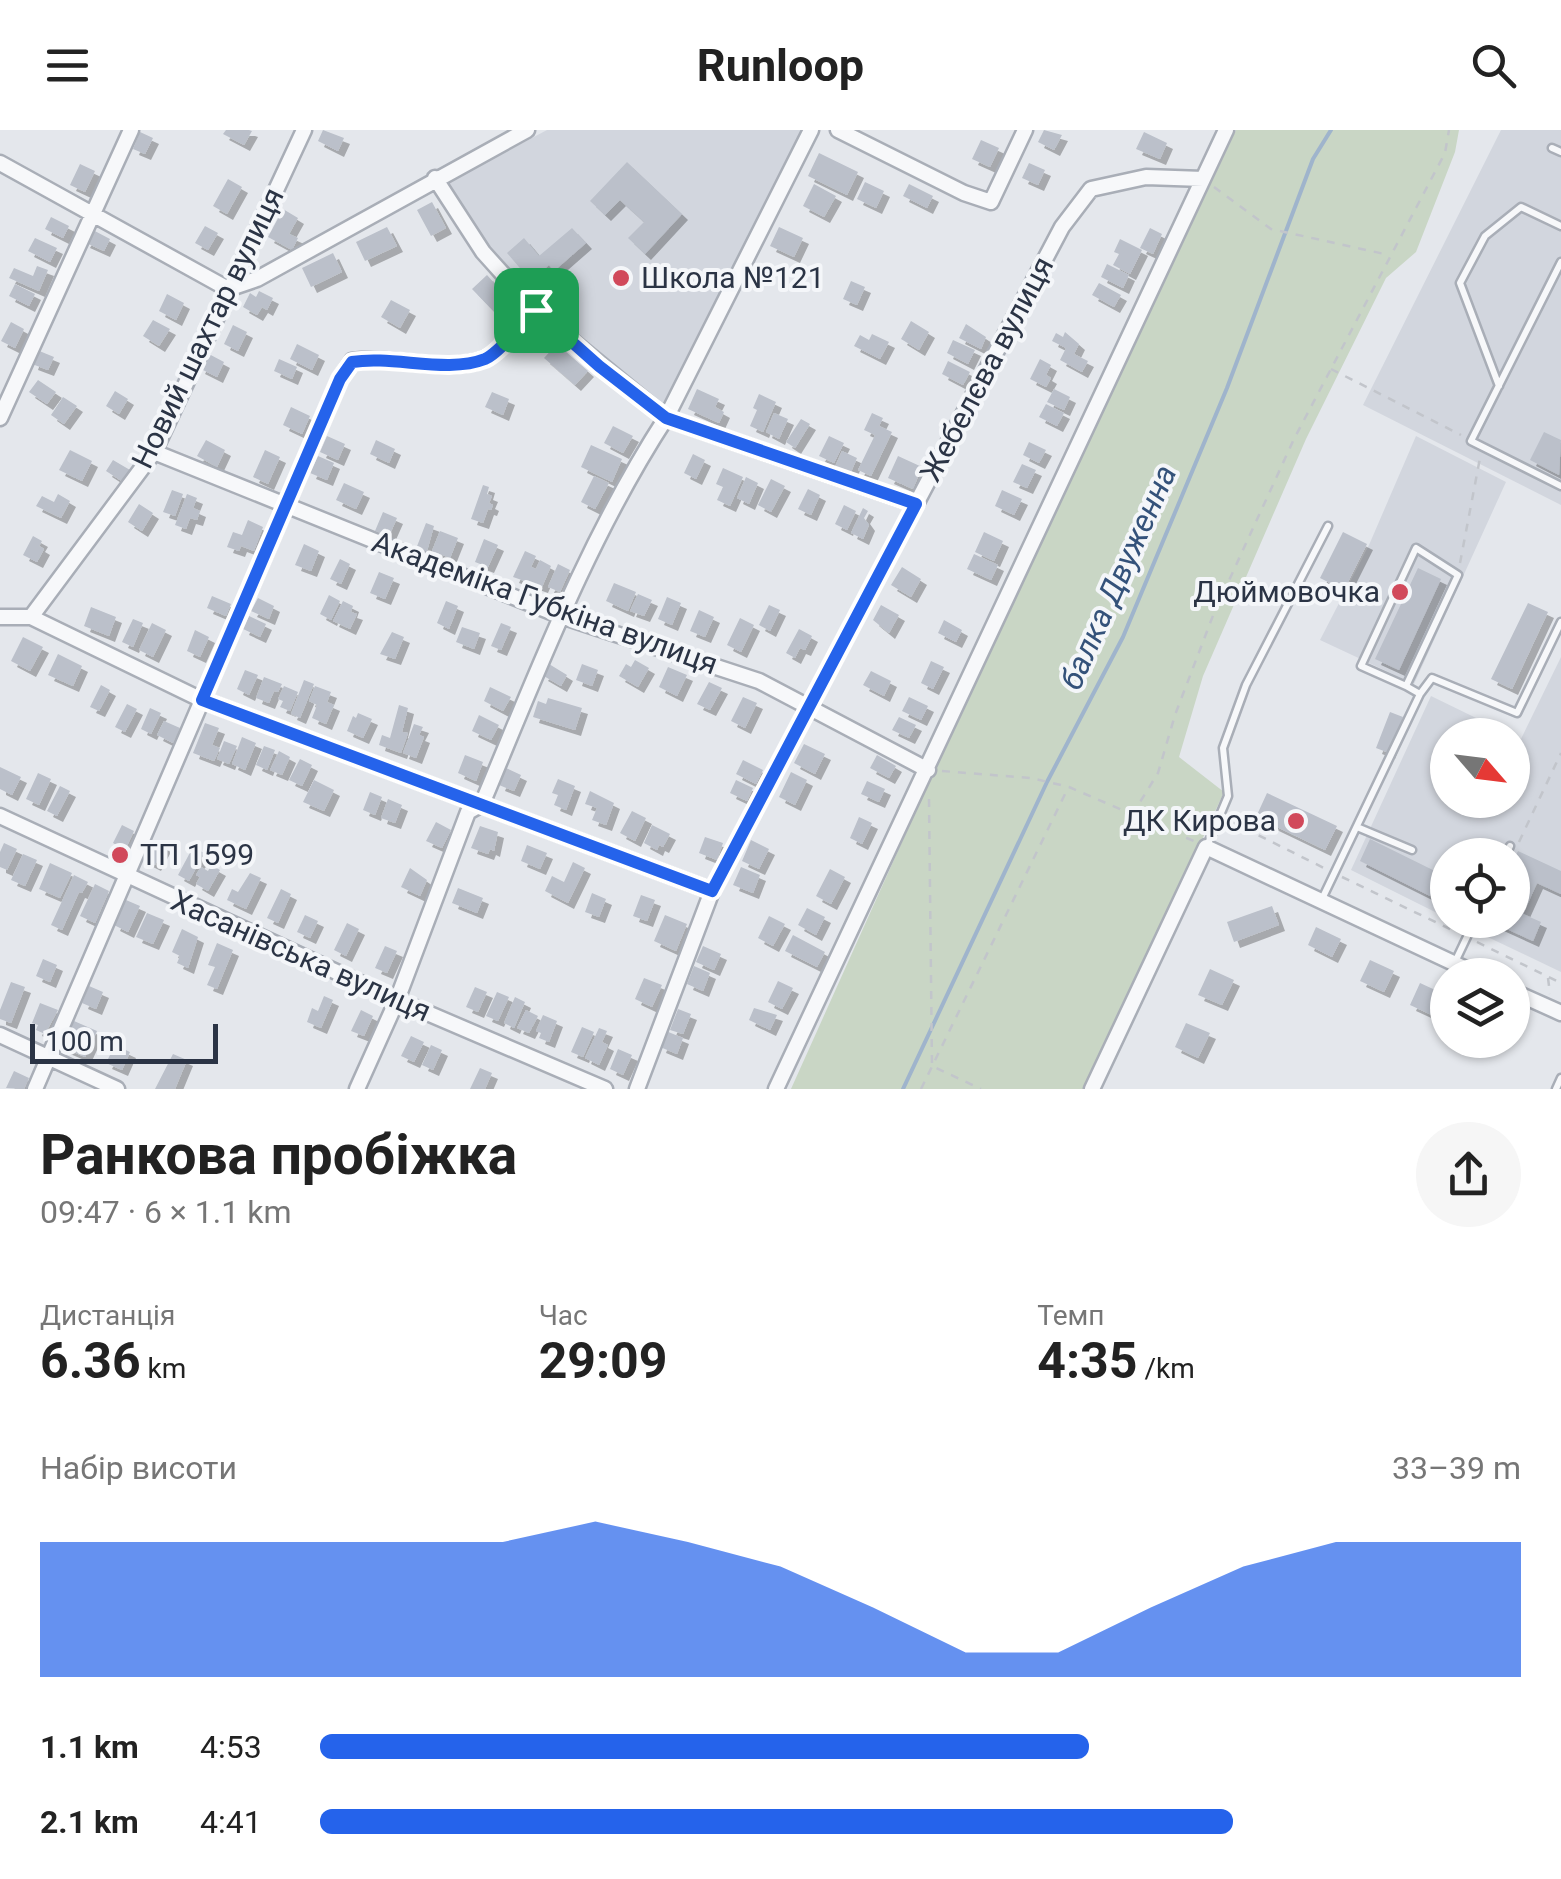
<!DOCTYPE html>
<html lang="uk">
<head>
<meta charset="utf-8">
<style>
	:root { --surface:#fff; --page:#f6f6f6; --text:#222; --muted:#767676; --accent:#2563eb }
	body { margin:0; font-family:Roboto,sans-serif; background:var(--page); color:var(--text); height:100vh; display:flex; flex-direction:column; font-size:38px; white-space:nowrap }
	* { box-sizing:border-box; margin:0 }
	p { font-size:32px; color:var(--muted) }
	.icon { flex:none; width:55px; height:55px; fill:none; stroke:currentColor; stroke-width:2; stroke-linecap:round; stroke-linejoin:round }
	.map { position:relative; height:959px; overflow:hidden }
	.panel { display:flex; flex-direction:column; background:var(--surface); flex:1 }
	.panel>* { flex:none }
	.needle { width:65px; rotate:118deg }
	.fabs { position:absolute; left:1430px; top:588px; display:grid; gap:20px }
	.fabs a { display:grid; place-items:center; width:100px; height:100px; border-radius:50%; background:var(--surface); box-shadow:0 2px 8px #0004; font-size:50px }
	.scale { position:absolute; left:30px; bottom:25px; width:188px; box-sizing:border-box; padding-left:10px; border:5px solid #2b3445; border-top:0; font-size:28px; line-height:35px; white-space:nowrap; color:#2b3445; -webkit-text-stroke:8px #f4f6f9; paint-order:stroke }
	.pin { position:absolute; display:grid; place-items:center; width:85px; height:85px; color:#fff; margin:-42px; border-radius:20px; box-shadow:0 5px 15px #0006 }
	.round { display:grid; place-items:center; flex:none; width:105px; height:105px; border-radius:52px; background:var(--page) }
	.head { display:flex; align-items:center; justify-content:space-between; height:170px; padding:0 40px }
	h1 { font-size:55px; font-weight:700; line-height:75px }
	.figures { display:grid; grid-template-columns:repeat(3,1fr); gap:15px; height:170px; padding:10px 40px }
	.figures div { display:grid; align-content:center }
	.figures b { font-size:50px; font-weight:700 }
	.figures small { font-size:28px; font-weight:400 }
	.figures p { font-size:28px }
	.chart { height:280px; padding:20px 40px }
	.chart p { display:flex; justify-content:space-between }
	.chart svg { width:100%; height:180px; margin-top:10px; fill:var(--accent); opacity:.7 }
	ul { padding:0 40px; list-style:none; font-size:32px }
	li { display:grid; grid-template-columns:160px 120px 1fr; align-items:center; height:75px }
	li i { height:25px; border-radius:12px; background:var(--accent) }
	header { display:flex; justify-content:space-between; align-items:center; height:130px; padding:0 40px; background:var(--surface); font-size:45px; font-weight:700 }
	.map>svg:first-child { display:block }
	.built { fill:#d2d6de }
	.green { fill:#c9d6c5 }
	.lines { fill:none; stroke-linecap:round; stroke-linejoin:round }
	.stream { stroke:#9fb4cc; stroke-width:4 }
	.building { fill:#bbc0ca; filter:url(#shadow) }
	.lane-casing { stroke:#a9aeb7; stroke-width:11 }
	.street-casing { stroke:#a9aeb7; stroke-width:19 }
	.path { stroke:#c2c5cb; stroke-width:2.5; stroke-dasharray:8 8; stroke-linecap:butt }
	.lane { stroke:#f7f8fa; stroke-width:6 }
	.street { stroke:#f7f8fa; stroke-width:14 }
	.route-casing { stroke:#fff; stroke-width:20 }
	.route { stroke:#2563eb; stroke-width:12 }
	.poi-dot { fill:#d1495b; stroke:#f4f6f9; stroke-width:4 }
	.labels { text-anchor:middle; stroke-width:8; stroke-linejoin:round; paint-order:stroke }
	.poi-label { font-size:30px; fill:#2b3445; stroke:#f4f6f9; text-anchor:start }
	.street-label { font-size:30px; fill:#2b3445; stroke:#f4f6f9 }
	.water-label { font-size:32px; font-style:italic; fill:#34527a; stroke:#f4f6f9 }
</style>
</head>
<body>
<header><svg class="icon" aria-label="menu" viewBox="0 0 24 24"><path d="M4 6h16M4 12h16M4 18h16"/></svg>Runloop<svg class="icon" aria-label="search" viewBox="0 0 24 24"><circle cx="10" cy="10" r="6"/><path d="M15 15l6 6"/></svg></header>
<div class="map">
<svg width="1561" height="959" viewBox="0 0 1561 959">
	<defs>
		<filter id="shadow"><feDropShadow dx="6" dy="6" stdDeviation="0" flood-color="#0004"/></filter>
	</defs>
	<rect width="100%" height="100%" fill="#e4e7ec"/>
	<path class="built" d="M547 0H804L663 276 602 231 540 177 486 119 445 54Z
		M1501 0H1561V375L1363 275Z
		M1416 306 1506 352 1414 554 1320 510 1369 415Z
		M1561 527V842L1452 790H1512V725H1448L1447 788 1351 740 1431 566 1511 605H1448V670H1512L1513 606 1521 609Z"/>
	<path class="green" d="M1236 0H1459L1455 22 1416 122 1386 148 1306 309 1203 546 1179 627 1224 662 1087 959H791L933 643Z"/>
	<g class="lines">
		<path class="stream" d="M903 959 1047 652 1123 507 1227 258 1313 29 1331 0"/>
	</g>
	<path class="building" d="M226 0H249L252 1 244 15 223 4Z
		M323 0 344 8 338 21 318 11Z
		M1044 0 1062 5 1054 20 1038 12Z
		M140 2 153 8 145 24 133 19Z
		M1144 2 1167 13 1160 29 1136 19Z
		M981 10 999 18 990 37 972 29Z
		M819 23 858 42 847 65 808 46Z
		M627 32 682 84 645 124 628 108 644 92 620 70 605 85 590 71Z
		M1029 33 1045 40 1038 55 1022 48Z
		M80 34 95 41 85 62 70 55Z
		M228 49 242 57 227 84 213 76Z
		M865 52 884 61 876 78 857 69Z
		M814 54 836 66 824 87 803 76Z
		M909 54 933 66 927 78 903 66Z
		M432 72 446 98 431 106 417 80Z
		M283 79 298 88 289 104 298 108 292 120 268 107Z
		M51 87 69 96 63 108 45 99Z
		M205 96 218 103 208 120 195 113Z
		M387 97 397 116 365 131 356 112Z
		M779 97 803 108 794 127 770 116Z
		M572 98 586 113 554 141 549 135 531 151 507 123 524 108 539 126Z
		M1150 98 1162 104 1153 124 1140 118Z
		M91 99 110 109 104 121 84 112Z
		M35 108 57 118 50 132 28 121Z
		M1120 109 1142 120 1130 144 1113 135 1119 124 1114 122Z
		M333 123 342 142 311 157 302 138Z
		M1107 134 1129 145 1123 158 1101 147Z
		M37 136 48 140 39 161 9 148 14 138 33 146Z
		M487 145 512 173 498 186 472 159Z
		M851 151 865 157 857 175 843 169Z
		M1099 153 1121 165 1114 177 1092 165Z
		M15 154 35 164 29 176 9 166Z
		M259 161 273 168 267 180 262 177 257 185 243 177 250 163 256 167Z
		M167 164 184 173 176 190 159 181Z
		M391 170 410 180 400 198 381 187Z
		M153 190 170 199 159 216 143 206Z
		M911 191 929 202 919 220 901 209Z
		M11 192 24 199 15 218 1 211Z
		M966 194 986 207 981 219 959 208Z
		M233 195 247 202 238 221 224 214Z
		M1065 202 1079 214 1074 224 1088 231 1082 242 1060 230 1066 218 1052 211 1056 203 1063 207Z
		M872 204 889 212 880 229 854 216 860 205 869 210Z
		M953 210 975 220 968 234 947 223Z
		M297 214 319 225 312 240 290 229Z
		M557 214 588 241 575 255 544 228Z
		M37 220 54 227 48 240 32 234Z
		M207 223 224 232 217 247 199 238Z
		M279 229 297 237 292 249 274 241Z
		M1040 229 1051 235 1046 245 1051 248 1046 257 1030 249Z
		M948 231 970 242 963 255 942 244Z
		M38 250 56 262 47 274 29 262Z
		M697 259 719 269 715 277 724 282 719 293 688 279Z
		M1054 259 1070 267 1064 280 1047 272Z
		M115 261 128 269 119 284 106 276Z
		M492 262 509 269 503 285 485 277Z
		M759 264 776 272 763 302 750 296 757 280 753 278Z
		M63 267 77 276 64 294 51 285Z
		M1046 274 1064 283 1057 296 1039 287Z
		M291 277 310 286 302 304 283 295Z
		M774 283 788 289 779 309 766 302Z
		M872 283 883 288 879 296 892 302 871 346 858 340 875 305 864 300Z
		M801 289 810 294 795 318 786 312Z
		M613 296 633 306 623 323 604 313Z
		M1544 302 1561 310 1559 345 1530 330Z
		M327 306 345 314 338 330 320 322Z
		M829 306 844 313 834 333 819 326Z
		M206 310 225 320 217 337 197 326Z
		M376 310 395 319 389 333 370 324Z
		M1029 312 1046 320 1039 333 1023 325Z
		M591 315 622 329 612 352 581 337Z
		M70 320 92 331 82 351 59 340Z
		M265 320 280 327 268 354 253 347Z
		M842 321 857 328 850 344 835 337Z
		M693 324 705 330 696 349 684 343Z
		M318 326 334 333 327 350 310 343Z
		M898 326 922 337 913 359 888 348Z
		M113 330 130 340 123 352 106 341Z
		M1022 334 1036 340 1027 358 1013 352Z
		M723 338 743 347 730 376 717 370 723 357 716 354Z
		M594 346 609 353 595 379 581 372Z
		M746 347 758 353 749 374 737 368Z
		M771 349 785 356 771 382 758 375Z
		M344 353 364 362 356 379 336 370Z
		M483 355 489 357 487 364 492 366 489 373 493 375 491 380 488 379 483 393 471 389Z
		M808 359 820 365 811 385 798 379Z
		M172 360 183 364 175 386 163 382Z
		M1002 360 1022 369 1014 385 995 376Z
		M58 364 70 371 61 388 36 376 42 366 54 372Z
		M187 364 197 368 193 378 200 381 197 390 190 388 186 399 175 395Z
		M139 374 153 383 142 401 128 392Z
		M844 375 856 381 847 400 835 394Z
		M863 378 868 381 864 388 869 395 863 409 851 403Z
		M383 382 397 388 389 406 375 401Z
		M248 390 263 397 254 421 241 416 239 421 227 417 233 402 242 405Z
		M426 393 434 396 425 428 414 424Z
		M440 401 458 408 450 428 432 421Z
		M984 402 1003 411 994 431 975 422Z
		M1343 402 1367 414 1344 460 1320 448Z
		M33 406 42 411 39 416 44 419 37 432 23 425Z
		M484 409 498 415 488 437 475 432Z
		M304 414 319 421 311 441 295 435Z
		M525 421 536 426 531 437 536 439 540 430 551 436 542 457 513 447Z
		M974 424 998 435 991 450 967 439Z
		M340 429 350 434 341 454 330 449Z
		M558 434 570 440 560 462 548 457Z
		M902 437 921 449 911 467 891 455Z
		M1418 438 1441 449 1399 540 1375 529Z
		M379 442 394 448 385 469 370 463Z
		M614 453 636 462 628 481 606 471Z
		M638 464 652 470 644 486 630 481Z
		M329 465 340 471 331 490 320 484Z
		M212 466 231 474 226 486 207 478Z
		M667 467 681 473 672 495 658 489Z
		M258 468 274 476 269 489 251 481Z
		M343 471 353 476 351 482 357 484 350 499 333 491Z
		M446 471 458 476 449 499 437 493Z
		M1528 473 1548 482 1512 559 1491 549Z
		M769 475 780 480 770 501 759 495Z
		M881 475 899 485 889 503 873 490Z
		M91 477 116 487 109 506 84 496Z
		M699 480 714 487 705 507 690 501Z
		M249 486 266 494 260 507 243 499Z
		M740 488 754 495 741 522 727 515Z
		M133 489 143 493 133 517 122 512Z
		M944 490 962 500 956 512 938 503Z
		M152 493 166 500 153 527 139 520Z
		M501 493 511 497 501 520 491 516Z
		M462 497 480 503 474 519 456 512Z
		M799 499 812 506 805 520 800 518 795 528 786 523Z
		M195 500 209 507 200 527 187 521Z
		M392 502 404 507 395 529 380 524Z
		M23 507 43 517 30 541 11 531Z
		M58 524 82 536 73 556 48 545Z
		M635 530 649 538 638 557 619 546 626 534 631 537Z
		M931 531 944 537 933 559 921 553Z
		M549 534 567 545 561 556 542 545Z
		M582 534 598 540 592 556 576 550Z
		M668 537 687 545 677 566 659 557Z
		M245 540 258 545 249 565 237 559Z
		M871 541 891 551 884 566 863 555Z
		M264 547 282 554 278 562 274 561 269 573 256 568Z
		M304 550 314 554 300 588 291 584Z
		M709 552 722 558 710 580 697 574Z
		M101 555 110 560 99 581 90 577Z
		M284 556 298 562 290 581 280 577 283 571 278 569Z
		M315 556 331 562 327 572 334 575 326 594 312 588 317 575 309 571Z
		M490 557 511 567 503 581 484 571Z
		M743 567 757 573 745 598 731 591Z
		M909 567 928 576 921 590 902 581Z
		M548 568 582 578 575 600 533 587 538 571 546 574Z
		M127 574 137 579 125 602 115 597Z
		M399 575 408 578 402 602 408 603 401 623 379 615 382 605 390 608Z
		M150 578 161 583 151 604 141 599Z
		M1390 582 1403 587 1389 623 1376 618Z
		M358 583 372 589 363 608 347 601 353 586 356 588Z
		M479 585 499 595 491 610 472 601Z
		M899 587 916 595 909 608 892 600Z
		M164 591 180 598 173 613 157 605Z
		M205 593 219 598 212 615 220 618 214 631 193 623Z
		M414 594 423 597 419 605 424 607 416 628 403 623Z
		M242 607 256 613 245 640 232 634Z
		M224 611 237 616 229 634 217 629Z
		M804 614 825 624 815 644 794 633Z
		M264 616 275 620 267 640 256 635Z
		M279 621 290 627 282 645 270 640Z
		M465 625 483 632 476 651 458 643Z
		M877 625 896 636 889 648 870 638Z
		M300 629 312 635 302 656 289 650Z
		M743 630 763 640 756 654 736 644Z
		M0 637 21 647 12 665 0 659Z
		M506 638 521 645 514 661 499 655Z
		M791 642 807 650 795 675 779 667Z
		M38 643 51 649 39 675 26 669Z
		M558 649 575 656 566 680 554 675 558 665 552 663Z
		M314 650 334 660 324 681 303 672Z
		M736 650 753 658 747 671 730 663Z
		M867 651 885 659 879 672 861 664Z
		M60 656 70 661 57 686 47 681Z
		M590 661 614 673 606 695 592 690 597 678 585 674Z
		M370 662 382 667 375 685 363 680Z
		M1267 663 1337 696 1325 720 1256 687Z
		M388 669 402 675 395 693 381 688Z
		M632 681 646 688 635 711 620 703Z
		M859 687 872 693 862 714 850 708Z
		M436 692 451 700 442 718 426 711Z
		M122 695 134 701 125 720 113 713Z
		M652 695 670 704 663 717 659 715 657 720 644 713Z
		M480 696 498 702 494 721 490 719 488 724 471 718Z
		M705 707 723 713 717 730 699 723Z
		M1370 709 1441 744 1430 766 1360 731Z
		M153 710 165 716 155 735 143 729Z
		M751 710 769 719 759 739 742 731Z
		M4 713 17 719 7 740 0 737V722Z
		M527 715 547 723 540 739 521 731Z
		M193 717 204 723 189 751 178 745Z
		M1518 721 1561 741V764L1537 753 1523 784 1541 792 1533 811 1487 790H1512V733Z
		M23 724 37 730 25 756 11 750Z
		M573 732 585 738 568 773 545 761 552 746 564 752Z
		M50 733 72 743 60 768 39 759Z
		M211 735 220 740 208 761 196 754 200 747 196 745 201 737 208 741Z
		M741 737 760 745 753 763 733 755Z
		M410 738 427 750 420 766 401 757Z
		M830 739 845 747 831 774 816 766Z
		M250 743 261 748 246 779 227 770 232 759 238 762Z
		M74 745 88 752 82 763 79 762 62 800 51 795Z
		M95 754 109 761 95 793 80 786Z
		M458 758 483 768 477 783 452 773Z
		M281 759 291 764 278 793 267 788Z
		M592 763 606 769 599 787 585 782Z
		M641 765 655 770 647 791 633 786Z
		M126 770 140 776 128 802 114 795Z
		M1272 776 1279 795 1234 812 1227 792Z
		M807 778 825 787 816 805 798 795Z
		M147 783 164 790 153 814 136 807Z
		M305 785 318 791 310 808 297 802Z
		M665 785 687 794 676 821 654 811Z
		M769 786 785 794 773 816 758 808Z
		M347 793 359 799 346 826 334 820Z
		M1316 797 1341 809 1332 827 1308 815Z
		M182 799 198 807 188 838 177 833 180 826 172 822Z
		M793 805 825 822 817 837 785 821Z
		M217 813 233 820 217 859 207 855 215 837 208 835Z
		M385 816 397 821 387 843 375 838Z
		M703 816 721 824 714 840 696 832Z
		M43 829 57 835 50 852 36 846Z
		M1370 830 1394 841 1384 862 1360 851Z
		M694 836 710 843 703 861 687 854Z
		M1210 839 1234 850 1222 875 1198 865Z
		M644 848 662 855 652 877 635 869Z
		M778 851 793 858 782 879 768 872Z
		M11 852 25 857 11 893 0 889V880Z
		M1420 853 1444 864 1434 886 1410 875Z
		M89 856 103 862 96 879 82 873Z
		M475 857 487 862 478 882 466 877Z
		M497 862 509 867 498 891 486 886Z
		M324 866 333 870 321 898 307 892 312 878 318 881Z
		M515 867 525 872 514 898 504 893Z
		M40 873 58 880 45 904 36 900 38 895 32 893Z
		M754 878 777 885 770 900 749 890Z
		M678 879 691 884 683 904 670 900Z
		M361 880 373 886 364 906 351 901Z
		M526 880 538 886 529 903 517 898Z
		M543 885 557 891 549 912 539 908 541 903 536 901Z
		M74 891 97 901 85 927 62 917Z
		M1186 893 1210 903 1198 928 1175 917Z
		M582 897 594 902 583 927 571 922Z
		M599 898 607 901 602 912 608 915 599 935 585 928Z
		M666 901 683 908 677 924 660 917Z
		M411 906 424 912 414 932 401 926Z
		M115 915 130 922 122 940 106 933Z
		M431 915 442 920 433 940 422 935Z
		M618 919 632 925 623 945 610 939Z
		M173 924 187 930 175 959H155Z
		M480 938 492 943 485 959H470Z
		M14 941 29 948 24 959 6 958Z"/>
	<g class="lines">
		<g class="lane-casing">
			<path id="lane" d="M1552 18 1561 22
				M1561 132 1471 311 1561 356
				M1499 256 1460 153 1485 106 1521 77 1561 96
				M1420 564 1432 548 1517 583 1561 492
				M1357 697 1412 720
				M1207 716 1228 666 1223 618 1246 555 1328 396
				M1506 725 1510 716
				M1322 769 1420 564 1406 556 1458 445 1416 418 1361 536 1406 556
				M1455 832 1475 790
				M1556 959 1561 948"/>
		</g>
		<g class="street-casing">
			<path id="street" d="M838 0 964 63 991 72 1025 0
				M0 33 228 159 257 149 527 0
				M435 48 483 122 536 181 666 288 915 374
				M0 288 131 0
				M154 322 561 486 759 551 928 640
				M0 487H31L202 570 712 761
				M31 487 154 322 304 0
				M0 686 397 870 605 959
				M1512 861 1561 883
				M0 905 117 959
				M35 959 340 249 352 231C393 225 447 244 484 229 499 223 523 193 536 181
				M357 959 397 870 468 682 482 674C537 543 588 408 666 288L811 0
				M637 959 712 761 1062 97 1091 59 1146 47 1203 49
				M776 959 1226 0
				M1092 959 1206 717 1479 845"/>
		</g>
		<path class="path" d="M1214 57 1271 99 1389 125
			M1331 239 1461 305
			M1460 433 1480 328
			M942 641 1031 648 1069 657 1196 712
			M929 669 932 936 981 959
			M1132 685 1158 643 1175 585 1214 483 1294 309 1445 23 1449 0
			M1230 691 1326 739
			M1519 712 1561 623
			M1342 747 1456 802
			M1477 812 1561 853
			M1548 848 1550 864
			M921 959 1068 658"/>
		<use href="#lane" class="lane"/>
		<use href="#street" class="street"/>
	</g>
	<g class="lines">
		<g class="route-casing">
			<path id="route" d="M536 180 599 236 666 288 916 374 712 761 202 570 340 249 352 232C393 225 447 244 485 229 499 223 523 193 536 180Z"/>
		</g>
		<use href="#route" class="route"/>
	</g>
	<g class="poi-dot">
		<circle cx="621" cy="148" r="10"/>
		<circle cx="1400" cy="462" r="10"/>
		<circle cx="1296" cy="691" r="10"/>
		<circle cx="120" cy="725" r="10"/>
	</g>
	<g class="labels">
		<g class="poi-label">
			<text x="641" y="158">Школа №121</text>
			<text x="1380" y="472" text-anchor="end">Дюймовочка</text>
			<text x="1276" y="701" text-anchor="end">ДК Кирова</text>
			<text x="140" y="735">ТП 1599</text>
		</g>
		<g class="street-label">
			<text transform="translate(208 198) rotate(-64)" y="10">Новий шахтар вулиця</text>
			<text transform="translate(987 239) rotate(-62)" y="10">Жебелєва вулиця</text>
			<text transform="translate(545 473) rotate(20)" y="10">Академіка Губкіна вулиця</text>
			<text transform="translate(301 826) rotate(24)" y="10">Хасанівська вулиця</text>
		</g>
		<g class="water-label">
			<text transform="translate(1118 447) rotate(-66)" y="11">балка Двуженна</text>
		</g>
	</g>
</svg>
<div class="fabs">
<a><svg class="needle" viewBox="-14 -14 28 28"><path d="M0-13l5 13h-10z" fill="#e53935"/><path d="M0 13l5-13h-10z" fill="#767676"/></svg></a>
<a><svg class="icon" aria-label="locate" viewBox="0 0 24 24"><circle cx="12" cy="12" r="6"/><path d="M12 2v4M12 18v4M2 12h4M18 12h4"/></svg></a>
<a><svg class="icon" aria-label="layers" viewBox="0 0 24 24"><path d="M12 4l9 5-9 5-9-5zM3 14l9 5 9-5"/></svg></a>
</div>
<div class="scale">100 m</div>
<div class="pin" style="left:536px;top:180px;background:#1e9e55"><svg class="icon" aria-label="arrive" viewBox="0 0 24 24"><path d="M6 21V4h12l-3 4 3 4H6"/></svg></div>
</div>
<section class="panel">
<div class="head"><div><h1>Ранкова пробіжка</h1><p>09:47 · 6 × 1.1 km</p></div><a class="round"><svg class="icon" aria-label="share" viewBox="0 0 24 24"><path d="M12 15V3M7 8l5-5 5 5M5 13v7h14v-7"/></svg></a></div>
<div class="figures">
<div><p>Дистанція</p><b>6.36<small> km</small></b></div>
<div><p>Час</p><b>29:09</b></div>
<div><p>Темп</p><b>4:35<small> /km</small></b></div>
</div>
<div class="chart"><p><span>Набір висоти</span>33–39 m</p>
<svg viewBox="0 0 160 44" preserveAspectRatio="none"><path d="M0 44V11L10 11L20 11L30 11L40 11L50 11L60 6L70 11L80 17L90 27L100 38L110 38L120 27L130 17L140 11L150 11L160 11V44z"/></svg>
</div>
<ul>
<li><b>1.1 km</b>4:53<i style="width:64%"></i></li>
<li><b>2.1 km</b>4:41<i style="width:76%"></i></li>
</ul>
</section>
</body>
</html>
